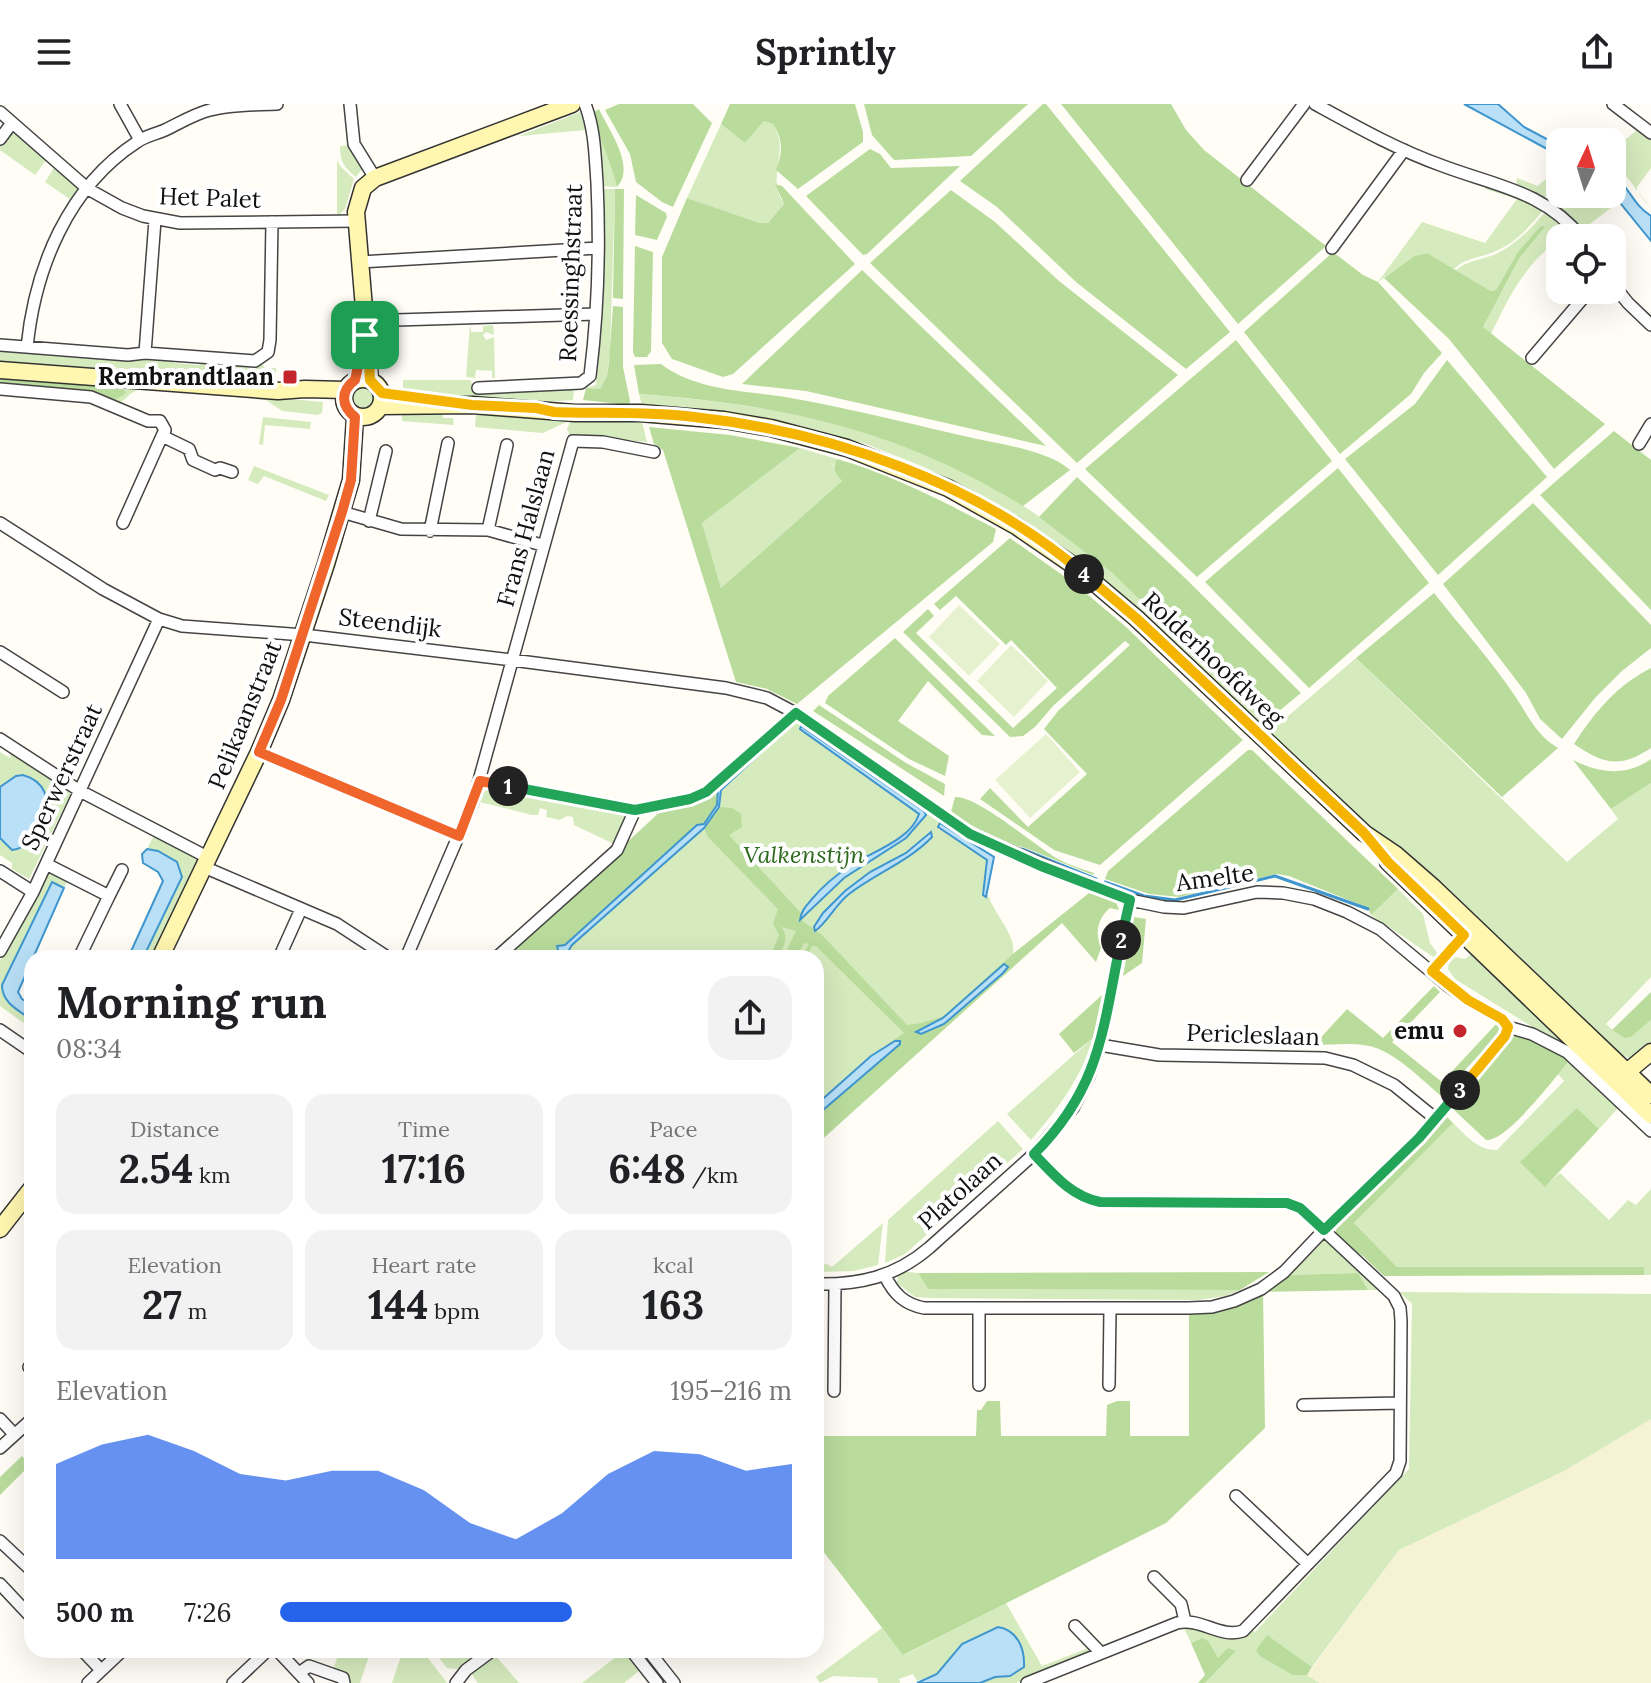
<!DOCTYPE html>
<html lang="en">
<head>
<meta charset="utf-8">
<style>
	:root { --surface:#fff; --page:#f2f2f2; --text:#202124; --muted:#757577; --accent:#2563eb }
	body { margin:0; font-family:Lora,serif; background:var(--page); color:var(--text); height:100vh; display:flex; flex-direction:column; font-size:30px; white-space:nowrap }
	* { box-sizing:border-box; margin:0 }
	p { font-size:26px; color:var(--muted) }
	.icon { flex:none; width:44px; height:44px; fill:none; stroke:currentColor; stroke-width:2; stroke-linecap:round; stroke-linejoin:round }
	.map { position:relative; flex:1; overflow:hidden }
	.sheet { position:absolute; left:24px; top:846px; width:800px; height:708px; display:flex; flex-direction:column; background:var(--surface); border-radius:24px; box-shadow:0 8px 32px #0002 }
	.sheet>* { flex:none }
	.needle { width:52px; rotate:4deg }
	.buttons { position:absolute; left:1546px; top:24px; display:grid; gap:16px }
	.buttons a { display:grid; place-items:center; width:80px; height:80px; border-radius:16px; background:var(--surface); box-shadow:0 8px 32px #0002; font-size:40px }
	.pin { position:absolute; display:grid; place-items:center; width:68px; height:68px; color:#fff; margin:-34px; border-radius:16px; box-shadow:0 4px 12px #0006 }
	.km { position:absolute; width:40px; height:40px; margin:-20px; border-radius:50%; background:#222; color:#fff; font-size:22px; line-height:40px; text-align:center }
	.round { display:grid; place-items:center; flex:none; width:84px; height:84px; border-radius:24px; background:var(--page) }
	.headline { display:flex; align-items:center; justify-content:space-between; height:136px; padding:0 32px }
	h1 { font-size:44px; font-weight:800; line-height:60px }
	.metrics { display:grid; grid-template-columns:repeat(3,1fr); gap:12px; height:136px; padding:8px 32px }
	.metrics div { display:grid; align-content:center; border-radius:20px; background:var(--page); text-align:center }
	.metrics b { font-size:40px; font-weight:800 }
	.metrics small { font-size:22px; font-weight:400 }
	.metrics p { font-size:22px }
	.chart { height:224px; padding:16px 32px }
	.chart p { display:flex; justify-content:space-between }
	.chart svg { width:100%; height:144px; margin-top:8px; fill:var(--accent); opacity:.7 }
	ul { padding:0 32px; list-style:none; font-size:26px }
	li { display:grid; grid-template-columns:128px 96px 1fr; align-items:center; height:60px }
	li i { height:20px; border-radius:10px; background:var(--accent) }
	header { display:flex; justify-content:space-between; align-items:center; height:104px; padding:0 32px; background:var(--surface); font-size:36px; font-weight:800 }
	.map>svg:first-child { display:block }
	.farmland { fill:#f6f3d4 }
	.green { fill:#d5ebbd }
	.forest { fill:#b9dc9c }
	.pitch { fill:#e6f2cf }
	.water { fill:#b9e0f7; stroke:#3f96cf; stroke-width:2 }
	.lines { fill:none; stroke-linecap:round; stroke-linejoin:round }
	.stream { stroke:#3f96cf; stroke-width:3 }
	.street-casing { stroke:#444; stroke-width:14 }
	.secondary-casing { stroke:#333; stroke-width:19 }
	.street { stroke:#fff; stroke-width:11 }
	.secondary { stroke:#fff6b0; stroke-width:16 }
	.split-1-casing { stroke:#fff; stroke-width:16 }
	.split-2-casing { stroke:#fff; stroke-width:16 }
	.split-3-casing { stroke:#fff; stroke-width:16 }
	.split-4-casing { stroke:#fff; stroke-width:16 }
	.split-5-casing { stroke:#fff; stroke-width:16 }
	.split-1 { stroke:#f0652b; stroke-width:10 }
	.split-2 { stroke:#22a559; stroke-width:10 }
	.split-3 { stroke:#22a559; stroke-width:10 }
	.split-4 { stroke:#f5b400; stroke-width:10 }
	.split-5 { stroke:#f5b400; stroke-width:10 }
	.poi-dot { fill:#c4262e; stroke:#fff; stroke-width:3 }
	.labels { text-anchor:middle; stroke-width:8; stroke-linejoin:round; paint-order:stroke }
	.street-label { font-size:24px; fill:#111; stroke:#fff }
	.poi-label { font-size:24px; font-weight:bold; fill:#111; stroke:#fff; text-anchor:end }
	.park-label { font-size:24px; font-style:italic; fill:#2f6b1f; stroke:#fff }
</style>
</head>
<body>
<header><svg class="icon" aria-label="menu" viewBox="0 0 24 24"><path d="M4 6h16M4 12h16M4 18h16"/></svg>Sprintly<svg class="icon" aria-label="share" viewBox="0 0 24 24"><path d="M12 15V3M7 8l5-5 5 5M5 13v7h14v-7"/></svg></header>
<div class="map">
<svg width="1651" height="1579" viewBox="0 0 1651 1579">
	<rect width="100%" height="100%" fill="#fffdf5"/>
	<path class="farmland" d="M1651 1315V1579H1321L1307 1571 1399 1446 1564 1367Z"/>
	<path class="green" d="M580 8 586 26 519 32Z
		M764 17 773 20C791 49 765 71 784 100L768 119H760L687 94 721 20 745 39Z
		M1638 25 1651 33V64L1637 83V87L1651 104C1636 90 1630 70 1612 60V47Z
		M598 29 611 57 617 83 601 82Z
		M11 30H17L47 55 35 71 0 46V42Z
		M350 41 363 64 356 73C344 63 340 58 340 42Z
		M337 56 341 63 354 75 345 105 340 110H337Z
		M55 62 76 81 78 87 74 98 45 78Z
		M1560 62 1562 90 1550 98 1547 96 1555 89 1553 87 1544 94 1516 82 1517 74 1538 82Z
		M1488 81 1545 104C1531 121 1517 138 1496 147 1481 154 1466 153 1454 165L1426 149 1414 152 1378 178 1422 118 1485 139 1517 95 1485 85Z
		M601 85H615L610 247 607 272 600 285 586 284 596 281Z
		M1568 90H1612L1619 98 1587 122 1594 131 1587 134 1552 100Z
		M1548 105 1577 134H1571L1568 131C1529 152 1510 190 1491 230L1483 223 1519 155 1545 123 1517 149 1496 186 1491 187 1456 166C1469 155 1484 156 1498 149 1518 139 1533 122 1548 105Z
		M470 219 471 228H483V222L493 221 494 231 486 228 483 231 486 236 494 233 495 274H492V267L476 266 475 274 466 273Z
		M16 246 39 248V251L109 256 110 253 174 255V259L199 261 200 258 261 259 265 264H276V274L254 278 0 261V247L15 249Z
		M403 276H471L473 288 571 284 574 287 573 296 532 299 403 288Z
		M120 280 323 298 322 309 318 311 282 307 266 296 144 285C128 286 127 298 117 299L114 297 125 289Z
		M351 294a12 12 0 1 1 24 0a12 12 0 1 1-24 0Z
		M639 290C757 299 873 318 978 375 1092 436 1182 534 1274 624L1356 554 1567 758 1618 715 1611 705 1651 679V873L1606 920 1615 928 1631 933 1651 916V945L1631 955 1612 946 1450 793 1259 623 1106 476 1066 445 1012 410 924 363 866 340 787 320 719 308 642 301Z
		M402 305 425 306 443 311V314H453L454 321 402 317Z
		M493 307 639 316 642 318 647 338 570 331 567 325 571 316 543 329 475 323 476 311Z
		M263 313 311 318 310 325 265 321 263 341 259 340Z
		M800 344 837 355 833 362 842 377 721 484 702 419Z
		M254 362 329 391 326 397 264 372 258 380 248 376Z
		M795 617 988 751 986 793 988 791C994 808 1007 821 1012 837 1014 843 1013 851 1013 856L816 1024V854H532L782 630 720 684 721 680Z
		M0 648 10 654 11 649 68 687 70 691 29 775 12 765V759L0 751Z
		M491 683 625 709 628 714 614 740 574 721 573 713 567 712 560 716 546 713 547 706 540 704 538 711H532L480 698 482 689Z
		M154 731 201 757 153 854H143L182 773 158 747 147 745Z
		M52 767 68 776 64 784 52 778 8 899 32 916V925L0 902V856L47 770Z
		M1398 785 1423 810 1430 839 1438 850 1435 854 1371 811Z
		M1475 847 1576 950 1455 875 1448 865 1449 857 1455 853 1465 855Z
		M1093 934C1081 974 1058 1005 1031 1036L1007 1010Z
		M1570 956 1621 1001 1599 1025 1577 1004 1545 1082 1560 1069 1609 1116 1628 1096 1636 1101 1651 1085V1171H1644V1163H1397L1354 1119 1453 1019C1466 1031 1478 1047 1497 1046L1564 977 1558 970Z
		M998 1017 1023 1045 905 1150 885 1159 888 1116Z
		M883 1119 878 1161 854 1167 816 1168V1161L827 1160 832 1163Z
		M1324 1136 1329 1137 1385 1186H1368L1357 1169 1288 1171Z
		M899 1167 918 1169 928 1185 1240 1186 1226 1192 1198 1196 931 1194 915 1193 897 1179Z
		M1400 1188 1651 1190V1315L1564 1367 1399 1446 1312 1563 1266 1531 1298 1570 1307 1571 1320 1579H1205L1236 1547 1218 1554 1202 1534 1191 1539 1183 1522 1251 1525 1255 1528 1409 1365 1412 1200Z
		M1006 1499 1042 1562 1091 1543V1548L1016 1579H980L995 1573 1010 1572 991 1525 957 1545 937 1570 917 1577 913 1570 899 1575 900 1579H878L877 1574 833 1572 820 1579 816 1573 882 1524 904 1551Z
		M340 1546H371L360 1579H347L333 1566Z
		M403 1546H422L447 1579H392Z
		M433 1546H462L470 1556 457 1565 447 1564Z
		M624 1547 639 1567 624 1579H582Z
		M495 1551 519 1579H478L471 1569Z"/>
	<path class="forest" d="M619 0H693L712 19 673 103 662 98 636 78 630 50 605 6Z
		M730 0H855L863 28V38L798 85 776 66C783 49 783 35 773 20L764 17 745 39 721 20Z
		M864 0H1028L971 52 894 56 872 31Z
		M1043 0H1046L1230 228 1186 265 1076 178 997 103 960 77Z
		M1061 0H1171L1186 26 1204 46 1326 142 1238 220Z
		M599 5C609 27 636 62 617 83 611 57 599 34 592 9Z
		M870 45 880 50 891 64 960 62 867 150 863 151 806 92Z
		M775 80 782 82 855 160 733 270 723 273 672 255 662 239V153L687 94 760 119H768L784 100Z
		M615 85H624L623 195 613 194Z
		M951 86 995 118 1059 177 1178 271 1077 359 870 159Z
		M636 91 666 109 667 113 657 136 635 131Z
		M1541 122 1545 123 1519 155 1483 223 1605 320 1554 365 1449 235 1384 174 1414 152 1427 149 1491 187 1496 186 1517 149Z
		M635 142 653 148 651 247 647 253H635L633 248Z
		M1333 148 1363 171 1378 178 1442 249 1424 269 1411 290 1340 350 1244 228Z
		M862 166 1046 342 806 287 742 280Z
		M613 202 623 203V263L630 297 629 301 583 296 586 284 600 285 607 272 609 258Z
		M1236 236 1332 357 1197 473 1085 365Z
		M1447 256 1547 373 1438 471 1345 355 1415 300Z
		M661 260C701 290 755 286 802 296 861 307 919 322 977 335 1003 340 1051 348 1070 366L1023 402C898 325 784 301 639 290L634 261Z
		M0 273 120 280 126 289 114 297 81 286 0 280Z
		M649 323 730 331 800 344 702 419 721 484 842 377C836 369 831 365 837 355 893 371 944 398 996 425L993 438 797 600 767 585 736 578 663 346 654 340Z
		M1614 327 1651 356V506L1540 391Z
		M1338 364 1429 479 1309 584 1205 478Z
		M1077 373 1184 473 1301 589 1267 617 1111 468 1039 413Z
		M1533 399 1651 521V544L1622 567 1595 594 1562 635 1540 615 1526 589 1443 480Z
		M1010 434 1075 480 1125 522 1243 636 1100 761 1054 746 980 695 990 684 1028 723 1087 670 1044 625 1058 607 1130 541 1125 537 1053 602 1035 623 1023 632 1010 633 903 528 928 505 934 512 916 529 1013 624 1057 584 1011 536 1006 541 956 492 940 506 934 500Z
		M1434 489C1461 523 1491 556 1515 592 1529 613 1536 631 1558 644L1502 693 1356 554Z
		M895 534 995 632 982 631 928 577 898 617 949 652 945 672 909 655 825 599 828 592Z
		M1651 564V644C1619 665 1604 660 1574 640 1594 609 1617 581 1651 564Z
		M819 601 906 659 945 680 944 692 813 607Z
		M1248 646H1252L1398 785 1371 811 1368 804 1289 772 1277 770 1179 793 1149 790 1105 775 1108 767Z
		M1651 655V679L1611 705 1573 656C1599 669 1625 673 1651 655Z
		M721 680 717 701 704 720 697 721 565 841 548 854H502L663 705Z
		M955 693C977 691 1035 742 1058 755 1069 761 1082 765 1094 769L1093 771 1023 743 1008 741 956 713 951 708Z
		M719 703 732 704 741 710 742 723 729 731 801 809 800 815 822 831 907 921 922 919 944 912 1014 849 1089 789 1116 798 1119 806 1110 804C1097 815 1095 829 1101 844L1096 858 1062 819 816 1041V1012L899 940 895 937 886 941 904 929 816 842H812L806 854H802L809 840 804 839 796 854H783L796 827 781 823C790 834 783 844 777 854H770L779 831 773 819 778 805 708 733 704 724Z
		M1134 813 1146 815 1142 859 1123 872Z
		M1434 882 1440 888 1392 938 1442 978 1498 918 1504 924 1441 992C1422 976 1402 955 1379 945 1360 937 1334 941 1314 941L1347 905 1383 934Z
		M1651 888V916L1631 933 1625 934 1612 926Z
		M1102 891 1093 934 1074 949 1059 930Z
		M1515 931 1540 939 1570 956C1555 973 1507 1038 1486 1036L1452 1004Z
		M1577 1004 1599 1025 1545 1083 1520 1058Z
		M1446 1012 1453 1019 1354 1119 1397 1163H1644V1171L1384 1172 1364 1153 1336 1132V1121Z
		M1269 1168 1240 1186 928 1185 918 1169Z
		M1358 1169 1368 1186 1263 1188 1265 1324 1166 1419 903 1551 816 1438V1332H976L977 1306H981L987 1297H1000L1001 1332H1106L1107 1301 1117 1297H1130V1332H1189V1209L1288 1171Z
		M22 1352 30 1361 0 1391V1373Z
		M1267 1531 1312 1563 1307 1571H1293L1260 1552 1256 1546Z
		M1202 1534 1208 1537 1218 1554 1228 1544 1236 1547 1205 1579H1198L1205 1571 1191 1539Z"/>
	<path class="pitch" d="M959 501 1000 540 969 572 929 533Z
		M1011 541 1048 577 1014 613 977 577Z
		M1046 630 1080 668 1030 714 995 676Z"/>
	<path class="water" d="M1464 0H1498L1524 23 1560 42V52Z
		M1612 70C1629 81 1631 99 1651 112V137L1612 89Z
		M801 622 924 707 926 711 906 734 844 774 800 816C801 807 806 802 812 795 823 782 836 771 850 762 871 748 911 736 919 710L800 625Z
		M782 629 721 686 719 703 704 724 572 841 569 846 573 854H565L562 851 557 854H548L558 846 557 842 565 841 697 721 704 720 717 701 718 686Z
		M23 671C68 684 41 743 12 746L0 734V683L16 672Z
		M940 719 994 753 986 793 983 791 987 756 938 723Z
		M931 728 932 733C908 758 876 769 849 790 835 801 827 819 815 827L814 823 823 809 845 787 870 768 906 749Z
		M147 745 158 747 177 758 182 773 143 854H128L163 777 158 768 143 759 142 750Z
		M52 778 64 784 18 888 22 895 32 901V916C18 906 2 899 2 881Z
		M1004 860 1008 863 1003 869 944 920 921 930 916 928 943 914Z
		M895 937H900V940L816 1012V1001L871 952Z
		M998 1523C1017 1526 1025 1544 1024 1563L1010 1572 995 1573 980 1579H917L937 1570 962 1540Z"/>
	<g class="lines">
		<path class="stream" d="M1022 745 1096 775
			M1105 778 1144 792 1175 796 1275 772 1368 805"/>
		<g class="street-casing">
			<path id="street" d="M120 0 140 36
				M350 0 354 40 375 74
				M1315 0C1357 23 1398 46 1443 62 1496 82 1544 87 1582 134
				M1613 0 1651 29
				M0 8 88 85 122 104 143 112 180 119 357 117
				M0 35 12 19
				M1247 76 1304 0
				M1332 144 1404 46
				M360 158 598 144
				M1612 179 1628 199 1651 221
				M364 217 596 210
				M0 241 128 251 145 249 255 257 268 248 270 236 272 118
				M27 243C35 164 68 83 137 38 145 32 156 30 165 26 180 19 194 10 210 6 232 0 255 1 277 0
				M145 249 155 116
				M1532 254 1590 186
				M478 284 581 279 590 272C598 208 600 143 597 79 595 52 595 26 585 0
				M0 285 91 293 148 317H160L165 326 162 332
				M1639 340 1651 320
				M342 408 401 425 488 426 542 441
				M369 417 386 347
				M0 419 103 485 159 515 182 522 304 531 512 556 726 584 767 594 801 612 970 730 1100 785 1130 796 1164 803 1184 804 1257 788 1283 789 1314 795 1347 808 1380 825 1447 881 1468 896 1502 915 1508 923 1532 930 1567 948 1651 1027
				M123 419 162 332 189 345 193 356 215 366 220 364 232 368
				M488 426 507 341
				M430 427 448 339
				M0 548 63 588
				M0 635 80 687 209 754
				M259 648 459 732
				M480 677 635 706 690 695 706 688 796 609
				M46 760 109 792 79 854
				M204 763 337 820 389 854
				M0 767 33 788
				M109 792 122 766
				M0 847 33 788 159 515
				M279 854 301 805
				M406 854 473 698 573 337 603 338 654 348
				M496 854 617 746 635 706
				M1432 867 1466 829
				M0 926 32 948
				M1100 941 1159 951 1325 954 1353 961 1394 981 1436 1015
				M885 1172C894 1190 904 1200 924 1204H1189L1212 1203 1234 1197 1261 1185 1284 1168 1324 1126 1419 1034 1505 932 1508 923
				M816 1180C859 1181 895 1173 929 1144L1034 1050 1073 1004 1089 972 1100 941 1130 796
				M29 1263 32 1261
				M979 1281V1205
				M1109 1281 1110 1205
				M834 1287 835 1181
				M1303 1301 1400 1299
				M0 1315 14 1330
				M0 1344 32 1315
				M1236 1392 1308 1460
				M0 1437 32 1467
				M1154 1473 1181 1500 1185 1517
				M0 1480 32 1514
				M1075 1522 1101 1549
				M82 1546 101 1566
				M277 1546 308 1579
				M631 1546 657 1579
				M648 1546 674 1579
				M299 1569 309 1562 343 1574 344 1579
				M88 1579 123 1546
				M233 1579 268 1546
				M456 1579 466 1566 493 1546
				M1027 1579 1177 1519C1201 1513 1220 1535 1243 1527L1396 1369 1400 1357 1401 1217 1400 1204 1394 1192 1300 1104 1287 1099 1100 1098C1071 1092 1054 1071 1034 1050"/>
		</g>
		<g class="secondary-casing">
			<path id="secondary" d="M0 266 278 287 305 285 345 286
				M344 294a19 19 0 1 1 38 0a19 19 0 1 1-38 0Z
				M370 276 356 108 363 84 375 74 572 0
				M381 302 472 301 575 309H640L724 316 771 324 847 344 948 384 1016 422 1077 464 1136 514 1364 729 1395 750 1434 784 1651 991
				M1388 758 1651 1011
				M160 854 259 648 281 596 326 460 351 376 355 313
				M1624 978 1627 968 1651 948
				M0 1125 32 1084"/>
		</g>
		<use href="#street" class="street"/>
		<use href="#secondary" class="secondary"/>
	</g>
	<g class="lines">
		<g class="split-1-casing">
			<path id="split-1" d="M365 231 355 276C340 287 341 302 355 313L351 376 342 408 281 596 259 648 459 732 480 677 508 682"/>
		</g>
		<g class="split-2-casing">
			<path id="split-2" d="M508 682 635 706 690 695 706 688 796 609 970 730 1041 762 1130 796 1121 836"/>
		</g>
		<g class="split-3-casing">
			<path id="split-3" d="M1121 836C1103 924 1101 983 1034 1050 1054 1071 1071 1092 1100 1098L1287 1099 1300 1104 1324 1126 1419 1034 1460 986"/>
		</g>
		<g class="split-4-casing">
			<path id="split-4" d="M1084 470 1136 514 1364 729 1388 758 1464 831 1432 867 1468 896 1502 915 1508 923 1505 932 1460 986"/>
		</g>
		<g class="split-5-casing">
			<path id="split-5" d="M365 231 368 240 370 276 382 289 472 301 536 304 554 308C601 310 647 307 694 313 832 328 978 379 1084 470"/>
		</g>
		<use href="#split-1" class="split-1"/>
		<use href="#split-2" class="split-2"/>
		<use href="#split-3" class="split-3"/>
		<use href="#split-4" class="split-4"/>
		<use href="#split-5" class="split-5"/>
	</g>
	<g class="poi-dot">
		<rect x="282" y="265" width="16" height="16" rx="4"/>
		<circle cx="1460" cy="927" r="8"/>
	</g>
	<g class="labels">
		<g class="street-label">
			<text transform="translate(210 94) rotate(2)" y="8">Het Palet</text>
			<text transform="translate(571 169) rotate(-88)" y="8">Roessinghstraat</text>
			<text transform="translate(526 424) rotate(-75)" y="8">Frans Halslaan</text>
			<text transform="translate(390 519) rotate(7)" y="8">Steendijk</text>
			<text transform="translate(1213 555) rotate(43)" y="8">Rolderhoofdweg</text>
			<text transform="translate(245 611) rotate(-68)" y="8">Pelikaanstraat</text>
			<text transform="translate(62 673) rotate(-65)" y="8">Sperwerstraat</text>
			<text transform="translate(1215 774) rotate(-8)" y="8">Amelte</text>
			<text transform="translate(1253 931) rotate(2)" y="8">Pericleslaan</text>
			<text transform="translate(960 1087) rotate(-42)" y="8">Platolaan</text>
		</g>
		<g class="poi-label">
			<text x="274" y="281">Rembrandtlaan</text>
			<text x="1444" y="935">emu</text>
		</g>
		<g class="park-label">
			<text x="804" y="759">Valkenstijn</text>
		</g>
	</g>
</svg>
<div class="buttons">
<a><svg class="needle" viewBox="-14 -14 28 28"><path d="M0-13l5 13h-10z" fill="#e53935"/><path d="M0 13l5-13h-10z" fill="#757577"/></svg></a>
<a><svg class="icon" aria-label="locate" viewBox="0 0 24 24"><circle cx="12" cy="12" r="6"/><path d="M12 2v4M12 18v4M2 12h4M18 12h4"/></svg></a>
</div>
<div class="pin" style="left:365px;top:231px;background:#1e9e55"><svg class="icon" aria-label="arrive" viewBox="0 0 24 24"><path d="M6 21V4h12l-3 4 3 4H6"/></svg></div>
<b class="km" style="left:508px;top:682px">1</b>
<b class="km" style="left:1121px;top:836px">2</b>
<b class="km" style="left:1460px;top:986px">3</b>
<b class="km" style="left:1084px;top:470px">4</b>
<section class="sheet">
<div class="headline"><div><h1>Morning run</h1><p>08:34</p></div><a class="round"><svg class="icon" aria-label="share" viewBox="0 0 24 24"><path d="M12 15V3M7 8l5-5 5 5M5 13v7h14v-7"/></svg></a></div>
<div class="metrics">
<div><p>Distance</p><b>2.54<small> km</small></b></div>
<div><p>Time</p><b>17:16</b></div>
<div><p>Pace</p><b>6:48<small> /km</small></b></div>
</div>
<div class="metrics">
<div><p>Elevation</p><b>27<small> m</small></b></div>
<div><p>Heart rate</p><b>144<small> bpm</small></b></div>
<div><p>kcal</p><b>163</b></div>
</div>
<div class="chart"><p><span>Elevation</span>195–216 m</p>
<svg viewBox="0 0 160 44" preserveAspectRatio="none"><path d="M0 44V15L10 9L20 6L30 11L40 18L50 20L60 17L70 17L80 23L90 33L100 38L110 30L120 18L130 11L140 12L150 17L160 15V44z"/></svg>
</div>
<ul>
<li><b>500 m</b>7:26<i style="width:57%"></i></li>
</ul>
</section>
</div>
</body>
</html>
